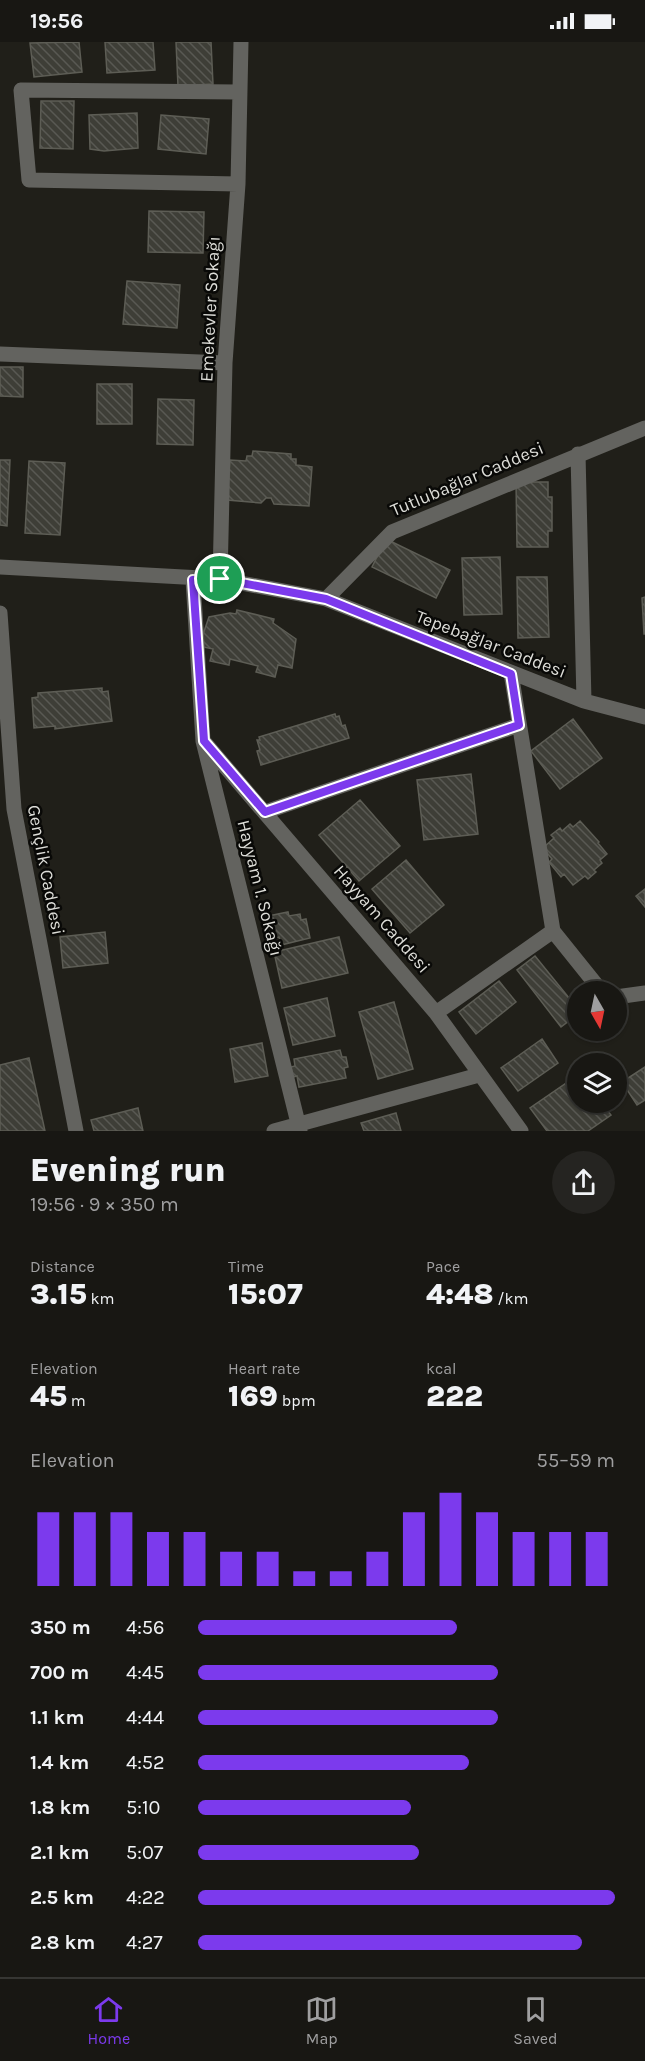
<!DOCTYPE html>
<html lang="en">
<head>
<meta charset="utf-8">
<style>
	:root { --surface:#181713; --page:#252421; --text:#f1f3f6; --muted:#9f9fa0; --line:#363633; --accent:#7c3aed }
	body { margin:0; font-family:Karla,sans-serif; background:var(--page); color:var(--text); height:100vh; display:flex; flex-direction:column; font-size:22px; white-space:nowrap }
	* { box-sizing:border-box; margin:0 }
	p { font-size:20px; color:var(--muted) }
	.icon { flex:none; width:33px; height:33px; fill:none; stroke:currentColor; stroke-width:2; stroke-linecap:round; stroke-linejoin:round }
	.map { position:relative; height:1089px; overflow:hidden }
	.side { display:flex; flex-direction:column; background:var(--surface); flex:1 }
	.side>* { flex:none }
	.needle { width:39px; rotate:171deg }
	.controls { position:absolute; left:567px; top:939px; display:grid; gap:12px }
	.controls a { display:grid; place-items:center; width:60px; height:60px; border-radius:50%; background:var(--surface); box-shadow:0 2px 4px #0004,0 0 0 2px var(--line); font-size:30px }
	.pin { position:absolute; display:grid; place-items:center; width:51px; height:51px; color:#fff; margin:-26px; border:3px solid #fff; border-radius:50%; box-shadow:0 2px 6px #0007 }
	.round { display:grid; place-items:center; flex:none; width:63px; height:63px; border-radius:32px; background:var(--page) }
	.headline { display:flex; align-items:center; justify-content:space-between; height:102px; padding:0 30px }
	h1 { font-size:33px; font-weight:800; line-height:45px }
	.stats { display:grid; grid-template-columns:repeat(3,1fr); gap:9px; height:102px; padding:6px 30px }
	.stats div { display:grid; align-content:center }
	.stats b { font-size:30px; font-weight:800 }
	.stats small { font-size:16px; font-weight:400 }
	.stats p { font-size:16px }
	.chart { height:168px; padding:12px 30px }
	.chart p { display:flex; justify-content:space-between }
	.chart svg { width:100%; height:108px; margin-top:6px; stroke:var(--accent); stroke-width:6 }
	ul { padding:0 30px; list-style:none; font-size:20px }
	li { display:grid; grid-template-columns:96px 72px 1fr; align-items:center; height:45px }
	li i { height:15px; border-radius:8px; background:var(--accent) }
	.status { display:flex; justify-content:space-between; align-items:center; height:42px; padding:0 30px; background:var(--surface); direction:ltr }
	.status svg { height:16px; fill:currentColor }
	.tab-bar { display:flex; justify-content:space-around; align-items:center; height:84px; border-top:2px solid var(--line); background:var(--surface); font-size:16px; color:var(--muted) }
	.tab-bar a { display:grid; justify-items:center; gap:3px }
	.tab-bar .current { color:var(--accent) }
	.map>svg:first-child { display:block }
	.building { fill:url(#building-back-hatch); stroke:#5d5d55; stroke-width:1.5 }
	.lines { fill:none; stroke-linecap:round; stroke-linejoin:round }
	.street { stroke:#63635f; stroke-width:15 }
	.route-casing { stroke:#fff; stroke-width:12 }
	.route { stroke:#7c3aed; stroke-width:8 }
	.labels { text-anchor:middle; stroke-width:5; stroke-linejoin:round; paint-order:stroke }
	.street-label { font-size:18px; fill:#ddddd8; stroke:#090907 }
</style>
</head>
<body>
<div class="status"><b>19:56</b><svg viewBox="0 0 49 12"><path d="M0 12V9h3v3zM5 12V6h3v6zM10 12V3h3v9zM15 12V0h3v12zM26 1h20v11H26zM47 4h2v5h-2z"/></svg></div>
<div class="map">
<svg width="645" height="1089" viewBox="0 0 645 1089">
	<defs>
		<pattern id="building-back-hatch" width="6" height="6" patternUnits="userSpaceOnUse" patternTransform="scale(1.5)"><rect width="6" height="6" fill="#3e3e37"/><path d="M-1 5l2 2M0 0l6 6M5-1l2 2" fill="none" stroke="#595953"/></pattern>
	</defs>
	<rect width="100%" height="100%" fill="#201f19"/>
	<path class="building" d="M79 0 82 30 34 35 30 1Z
		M105 0H153L155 28 107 31Z
		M176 0H211L213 42 178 44Z
		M41 59H74L73 107 40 106Z
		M137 71 138 106 104 109 90 107 89 73Z
		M161 73 209 77 206 112 158 107Z
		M149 169 204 170 203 211 148 210Z
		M127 239 180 243 177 286 123 282Z
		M0 325H23V355L0 354Z
		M97 342H132V382H97Z
		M158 357 194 358 193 403 157 402Z
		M253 409 291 412V417H296V423L312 425 309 464 274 462 271 456H266L261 461 227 458 230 418 246 419 247 414H252Z
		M0 418H10L7 484 0 483Z
		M29 419 65 421 60 493 25 491Z
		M516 440H548V455H552V489H548V505H517Z
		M386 497 450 528 436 556 372 525Z
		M500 515 502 572 464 573 462 516Z
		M517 535H547L549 595 518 596Z
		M645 555V592H644L642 556Z
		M237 568 274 577 273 581 296 597 292 626 278 623 275 635 256 630 258 624 230 617 229 623 210 619 213 607 199 604 209 575 230 571 236 572Z
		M102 646V650L108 649 112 679 55 687V684L34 686 32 656 38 655V651Z
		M335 672 336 675 339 674 342 684 345 683 349 696 261 723 257 709 260 708 257 698H260L259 695Z
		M573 677 602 716 560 747 531 709Z
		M471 732 478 792 424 798 417 738Z
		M360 758 400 804 359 839 319 793Z
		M580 779 599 800 598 801 607 812 600 818 602 821 594 828 596 830 588 837 585 834 573 843 564 832 561 835 549 820 552 817 543 806 554 796 551 793 560 786 562 789 570 782 573 785Z
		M406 818 444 863 410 891 372 847Z
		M645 847V865L636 854Z
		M288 870 289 874 300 872 301 878 306 877 310 896 281 903 279 895 268 897 263 875Z
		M105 890 108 921 63 926 60 895Z
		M339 895 348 931 282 946 274 910Z
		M535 914 578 967V972L561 985 517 928Z
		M499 939 516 960 476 992 459 970Z
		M327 956 335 994 293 1003 284 966Z
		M394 960 413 1027 378 1037 359 970Z
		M542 997 558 1021 518 1049 501 1026Z
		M262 1001 268 1034 235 1040 230 1007Z
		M340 1008 342 1015H346L348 1025 344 1026 346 1036 299 1045 297 1034 293 1035 291 1025 295 1024 294 1017Z
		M29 1016 45 1089H0V1023Z
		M645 1025V1058L637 1063 622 1040Z
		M578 1033V1060H601L611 1073 588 1089H547L530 1066Z
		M138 1066 143 1089H94L91 1078Z
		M396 1071 401 1089H364L361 1081Z"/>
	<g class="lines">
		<path class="street" d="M238 142 29 138 21 48 238 50
			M0 312 225 321
			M578 412 584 659
			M0 525 220 537 326 557 584 659 645 675
			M220 537 225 321 238 142 241 0
			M193 538 203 699 300 1089
			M326 557 392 490 645 386
			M0 571 14 767 76 1089
			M511 631 553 889 602 950
			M205 701 436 971 521 1089
			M265 770 519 683
			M616 955 645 951
			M436 971 553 889
			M274 1089 479 1033"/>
	</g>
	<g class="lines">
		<g class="route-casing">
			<path id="route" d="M220 537 326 557 511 632 519 683 265 770 204 699 193 538Z"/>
		</g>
		<use href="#route" class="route"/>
	</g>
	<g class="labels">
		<g class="street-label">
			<text transform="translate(210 267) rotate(-87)" y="6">Emekevler Sokağı</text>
			<text transform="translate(467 437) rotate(-23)" y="6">Tutlubağlar Caddesi</text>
			<text transform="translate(491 602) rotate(21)" y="6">Tepebağlar Caddesi</text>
			<text transform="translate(46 828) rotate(79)" y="6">Gençlik Caddesi</text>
			<text transform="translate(260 846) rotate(76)" y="6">Hayyam 1. Sokağı</text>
			<text transform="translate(382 877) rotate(49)" y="6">Hayyam Caddesi</text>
		</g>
	</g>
</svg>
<div class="controls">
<a><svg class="needle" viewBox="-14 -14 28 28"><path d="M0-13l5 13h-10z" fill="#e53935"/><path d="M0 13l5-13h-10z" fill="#9f9fa0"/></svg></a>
<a><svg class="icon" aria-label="layers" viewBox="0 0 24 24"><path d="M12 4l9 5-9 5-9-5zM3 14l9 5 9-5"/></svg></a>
</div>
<div class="pin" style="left:220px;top:537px;background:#1e9e55"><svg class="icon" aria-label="arrive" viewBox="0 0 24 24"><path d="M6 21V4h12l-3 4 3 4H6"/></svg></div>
</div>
<section class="side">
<div class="headline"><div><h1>Evening run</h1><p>19:56 · 9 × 350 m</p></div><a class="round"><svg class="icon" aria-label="share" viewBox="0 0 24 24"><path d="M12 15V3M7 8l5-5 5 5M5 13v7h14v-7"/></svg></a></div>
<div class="stats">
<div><p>Distance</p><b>3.15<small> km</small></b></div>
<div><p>Time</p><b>15:07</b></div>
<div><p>Pace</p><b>4:48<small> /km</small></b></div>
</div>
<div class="stats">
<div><p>Elevation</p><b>45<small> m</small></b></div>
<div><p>Heart rate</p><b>169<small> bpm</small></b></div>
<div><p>kcal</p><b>222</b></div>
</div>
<div class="chart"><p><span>Elevation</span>55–59 m</p>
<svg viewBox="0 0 160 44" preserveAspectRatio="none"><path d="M5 44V14M15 44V14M25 44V14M35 44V22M45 44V22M55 44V30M65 44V30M75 44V38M85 44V38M95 44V30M105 44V14M115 44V6M125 44V14M135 44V22M145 44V22M155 44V22"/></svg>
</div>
<ul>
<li><b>350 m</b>4:56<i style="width:62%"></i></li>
<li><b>700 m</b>4:45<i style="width:72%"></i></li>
<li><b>1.1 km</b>4:44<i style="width:72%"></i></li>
<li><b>1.4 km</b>4:52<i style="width:65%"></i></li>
<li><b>1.8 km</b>5:10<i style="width:51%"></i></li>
<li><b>2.1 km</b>5:07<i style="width:53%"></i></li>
<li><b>2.5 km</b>4:22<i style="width:100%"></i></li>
<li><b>2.8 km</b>4:27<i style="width:92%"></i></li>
</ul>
</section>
<nav class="tab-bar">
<a class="current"><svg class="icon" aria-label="home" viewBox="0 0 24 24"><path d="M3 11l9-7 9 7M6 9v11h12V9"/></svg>Home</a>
<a><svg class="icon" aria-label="map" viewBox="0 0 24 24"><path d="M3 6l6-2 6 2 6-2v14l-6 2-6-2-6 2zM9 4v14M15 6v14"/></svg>Map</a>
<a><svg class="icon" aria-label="saved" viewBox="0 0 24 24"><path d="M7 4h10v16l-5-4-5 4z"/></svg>Saved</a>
</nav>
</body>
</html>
